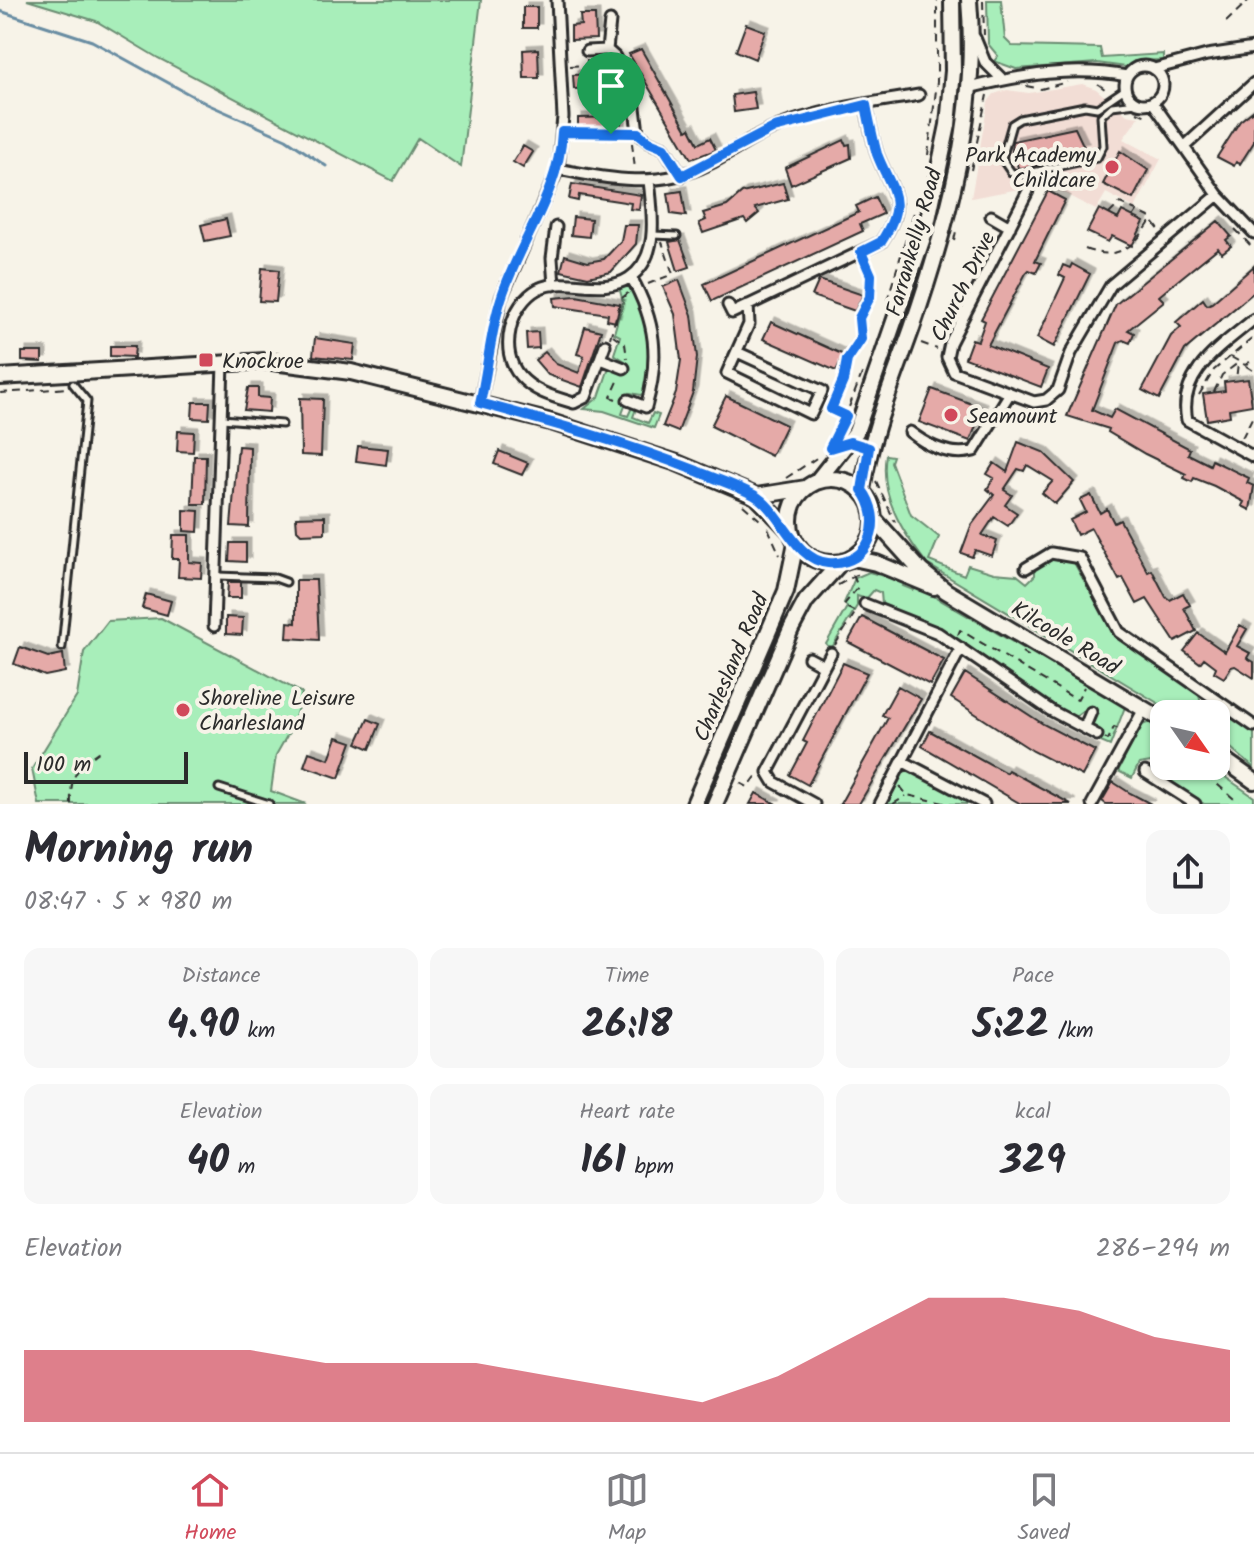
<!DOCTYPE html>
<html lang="en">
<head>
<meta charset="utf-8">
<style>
	:root { --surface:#fff; --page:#f7f7f7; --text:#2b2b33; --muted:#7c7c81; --line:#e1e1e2; --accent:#d1495b }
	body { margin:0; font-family:Kalam,sans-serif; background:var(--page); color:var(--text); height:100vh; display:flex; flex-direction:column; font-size:30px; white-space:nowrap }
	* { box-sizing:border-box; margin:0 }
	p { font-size:26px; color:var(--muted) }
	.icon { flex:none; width:44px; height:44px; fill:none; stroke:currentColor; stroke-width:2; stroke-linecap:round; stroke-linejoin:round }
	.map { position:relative; height:804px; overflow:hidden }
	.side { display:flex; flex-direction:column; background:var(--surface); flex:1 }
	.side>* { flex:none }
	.needle { width:52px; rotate:124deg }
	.fabs { position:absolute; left:1150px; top:700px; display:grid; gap:16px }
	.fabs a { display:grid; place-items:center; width:80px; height:80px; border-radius:16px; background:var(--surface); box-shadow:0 2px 6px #0004; font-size:40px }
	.scale { position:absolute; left:24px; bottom:20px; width:164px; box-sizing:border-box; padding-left:8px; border:4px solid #2b2b2b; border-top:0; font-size:22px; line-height:28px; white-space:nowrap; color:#2b2b2b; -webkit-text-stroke:6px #f7f3e8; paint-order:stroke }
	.pin { position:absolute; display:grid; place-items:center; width:68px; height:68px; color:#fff; margin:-82px -34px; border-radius:50% 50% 50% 0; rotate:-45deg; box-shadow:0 0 8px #0007 }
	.pin .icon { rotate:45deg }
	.round { display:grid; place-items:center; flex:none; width:84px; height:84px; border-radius:16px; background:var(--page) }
	.headline { display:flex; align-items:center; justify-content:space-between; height:136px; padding:0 24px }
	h1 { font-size:44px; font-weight:800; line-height:60px }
	.figures { display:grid; grid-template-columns:repeat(3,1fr); gap:12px; height:136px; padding:8px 24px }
	.figures div { display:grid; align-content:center; border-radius:16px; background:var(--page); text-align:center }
	.figures b { font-size:40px; font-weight:800 }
	.figures small { font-size:22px; font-weight:400 }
	.figures p { font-size:22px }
	.chart { height:224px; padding:16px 24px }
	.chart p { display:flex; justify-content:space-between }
	.chart svg { width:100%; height:144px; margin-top:8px; fill:var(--accent); opacity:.7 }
	.menu { display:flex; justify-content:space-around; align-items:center; height:112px; border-top:2px solid var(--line); background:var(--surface); font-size:22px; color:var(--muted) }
	.menu a { display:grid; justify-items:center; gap:4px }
	.menu .on { color:var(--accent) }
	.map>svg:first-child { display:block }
	.built { fill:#f2ddd5 }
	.green { fill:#a8eeba; stroke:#6a8c72; stroke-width:2 }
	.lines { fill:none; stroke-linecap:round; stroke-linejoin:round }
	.stream { stroke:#688ca2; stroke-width:3 }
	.building { fill:#e5aaa8; stroke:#2b2b2b; stroke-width:2; filter:url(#shadow) }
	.lane-casing { stroke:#2b2b2b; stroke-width:11 }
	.street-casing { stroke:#2b2b2b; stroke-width:15 }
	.secondary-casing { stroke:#2b2b2b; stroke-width:20 }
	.path { stroke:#2b2b2b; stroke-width:2; stroke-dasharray:8 6; stroke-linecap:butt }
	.lane { stroke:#f7f3e8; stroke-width:5 }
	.street { stroke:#f7f3e8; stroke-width:9 }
	.secondary { stroke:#f7f3e8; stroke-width:14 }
	.route-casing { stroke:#fff; stroke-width:16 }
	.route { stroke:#1a73e8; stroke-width:10 }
	.poi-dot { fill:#d1495b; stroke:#f7f3e8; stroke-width:3 }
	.labels { text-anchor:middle; stroke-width:8; stroke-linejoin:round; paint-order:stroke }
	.poi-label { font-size:22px; fill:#2b2b2b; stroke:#f7f3e8; text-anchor:start }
	.street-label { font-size:22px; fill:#2b2b2b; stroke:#f7f3e8 }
</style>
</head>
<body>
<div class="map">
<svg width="1254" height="804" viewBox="0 0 1254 804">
	<defs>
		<filter id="shadow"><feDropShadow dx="4.5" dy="-4.5" stdDeviation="0" flood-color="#0004"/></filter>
	</defs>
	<rect width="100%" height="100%" fill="#f7f3e8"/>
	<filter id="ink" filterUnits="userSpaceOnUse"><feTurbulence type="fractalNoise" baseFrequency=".0125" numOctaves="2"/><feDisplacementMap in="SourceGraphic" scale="16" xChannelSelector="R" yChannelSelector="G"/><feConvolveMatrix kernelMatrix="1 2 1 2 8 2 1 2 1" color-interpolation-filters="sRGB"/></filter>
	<g filter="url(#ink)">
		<path class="built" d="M1082 84 1096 89 1127 115 1139 117 1123 139 1161 159 1135 208 1106 193 1096 210 1046 184 971 198 988 102 994 94 1007 90 1029 93Z"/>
		<path class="green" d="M27 0H481L461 167 418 138 393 181 158 58 96 21Z
			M987 0H1001L1005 39 1012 46 1100 48 1102 58 1163 54V60L1134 61 1126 67 1097 63 1016 69 994 61 998 56 988 44Z
			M633 286C646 321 654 350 645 387L649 388 641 395 630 393 622 414 628 416 633 405 636 409 633 417 648 423 653 413 659 415 654 428 604 411 584 409 599 397 610 365 622 369 625 361 614 354 620 336 614 333 623 302 619 287Z
			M886 455 893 456 891 462 911 515 939 537 929 561 964 575 968 565 994 573 1017 575 1027 583 1035 575V569L1052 559 1073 561 1115 635 1199 695 1203 713 1176 714 927 564C903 533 879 496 886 455Z
			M869 572 905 582 903 586 913 590 916 586 1125 707 1110 746 1096 740 1101 731 1092 724V712L1086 709 1074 718 1040 700 954 639 882 604 881 593 874 590 866 599 857 596V606L833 646 834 652 826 644 847 607 844 603 855 578Z
			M161 618 302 693 293 725 276 755 271 791 306 804H39L32 769 77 696 84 652 108 621Z
			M1226 717H1234L1254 731V768L1216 735V723Z
			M1150 722 1164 733V766H1209L1254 797V804H1204L1159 780 1157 766 1151 762 1139 764 1132 778 1118 771 1142 725Z
			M910 771 972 804H884L900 772Z"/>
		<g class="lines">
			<path class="stream" d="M0 11 92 41 207 104 286 139 326 166"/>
		</g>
		<path class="building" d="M523 7H537V28H523Z
			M580 15H595L596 39 571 40V26L581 25Z
			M746 24 765 31 755 59 736 51Z
			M538 49 539 78H524L523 50Z
			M641 49 687 130 690 128 698 144 710 138 716 150 691 159 629 54Z
			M594 74 595 88 574 89 573 75Z
			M612 81 621 99 609 105 600 87Z
			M753 92 756 109 734 112 732 95Z
			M1254 110V142L1240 164 1236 162 1234 166 1217 157 1240 121Z
			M621 117V132H611V129H578V118Z
			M1075 128 1084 147 1078 148 1080 156 1025 168H1018L1016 160 1011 161 1013 141Z
			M844 140 846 145 850 144 851 158 791 185 785 168Z
			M523 146 533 152 523 168 513 162Z
			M1120 151 1148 170 1133 199 1103 184Z
			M783 183 788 199 755 208 759 213 747 223 744 219 703 233 699 223 706 220 703 213 727 206 742 193Z
			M572 184 641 195 639 210 630 209 631 203 579 195 578 201 569 199Z
			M682 191 686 216 671 214 668 193Z
			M1048 191 1065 200 1035 261 1041 263 1036 273 1029 270 1026 273 988 345 1048 369 1041 387 965 358 972 339 978 341 985 321 981 319Z
			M875 197 883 214 860 224 863 231 712 301 704 284 859 212 856 206Z
			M1099 209 1118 219 1122 211 1144 222 1132 246 1112 236 1108 242 1087 232Z
			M573 217 591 219 589 237 571 235Z
			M226 219 230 236 205 241 201 225Z
			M1218 221 1231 236 1226 240 1231 246 1222 253 1218 248 1182 277 1159 296 1164 301 1128 330 1134 333 1130 343 1123 340 1118 343 1092 410 1110 418 1115 409 1190 449 1188 454 1210 465 1212 460 1249 478 1247 483 1254 486 1250 510 1242 506 1244 502 1214 486 1194 478 1192 482 1184 478 1186 474 1145 454 1108 432 1109 429 1067 416 1116 304Z
			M624 225H638L636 244 611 272 588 277 561 271 565 255 588 262 604 259 621 241Z
			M680 240 690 267 678 271 669 242Z
			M1072 264 1090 274 1054 347 1037 338 1065 278 1059 275 1063 265 1070 268Z
			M1254 266V292L1185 350 1159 399 1142 390 1171 336 1181 327 1176 322 1203 299 1207 305 1212 303Z
			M262 268 279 270 276 302 259 301Z
			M679 280 692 315 697 357 693 392 678 432 663 426 676 393 681 360 675 314 663 287Z
			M819 280 863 295 855 311 812 296Z
			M576 296 620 304 616 322 607 320 608 314 555 306 554 298Z
			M771 322 844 355 836 371 763 339Z
			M585 327 601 331 582 387 548 375 535 360 545 352 556 364 579 373 584 356 577 354Z
			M538 332 539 348 527 349 526 333Z
			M315 338 355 344 353 360 313 356Z
			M110 346H135L134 357 110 356Z
			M22 352H42V362L22 361Z
			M1248 379 1252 405 1229 409 1230 416 1207 420 1203 394 1225 391 1224 382Z
			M248 388H258V397L270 398 269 412 244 410Z
			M932 389 983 408 970 441 919 422Z
			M726 396 786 425 771 456 711 426Z
			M300 398 323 399 321 456 301 455Z
			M193 402H210L209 419 192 418Z
			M178 431 194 432 193 452 177 451Z
			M1018 442 1043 452 1074 482 1055 504 1042 493 1053 481 1027 465 1024 471 1018 469 1004 490 1012 495 1005 505 1017 513 1008 526 994 517 982 535 997 541 992 556 975 550 972 557 961 553 971 526 994 495 987 489 994 478 987 474 994 463 1007 472Z
			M238 446 250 447 249 527 231 526Z
			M358 446 388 449 386 465 356 461Z
			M499 451 528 463 522 475 494 464Z
			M194 456H206L205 504H192Z
			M1091 495 1100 513 1107 509 1114 523 1120 520 1148 572 1152 570 1166 597 1170 600 1183 593 1190 605 1184 608 1196 631 1175 642 1147 599 1137 604 1123 578 1119 580 1091 528 1077 535 1070 520 1086 512 1080 500Z
			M184 510 199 511 198 532 184 531Z
			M325 516V533L301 534 297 530 296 517Z
			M173 535H189V562L202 563 201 578 178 577 179 559H172Z
			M230 543H246V562L229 561Z
			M296 580H316L319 640 287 638 288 622 296 623Z
			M228 582H241V598H227Z
			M146 594 171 601 167 615 142 608Z
			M226 617 243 618 242 635 226 634Z
			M862 617 944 660 930 685 848 642Z
			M1240 625 1247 629 1237 646 1250 653 1247 658 1254 662V678L1235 666 1231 667 1224 678 1214 672 1216 667 1204 658 1200 663 1184 651 1198 633 1225 652Z
			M20 647 48 657 63 654 65 672 45 676 14 664Z
			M843 663 867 673 808 785 790 775 807 743 803 741Z
			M965 673 1043 724 1095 751 1082 776 1033 751 951 698Z
			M898 686 921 699 859 804H840L888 718 882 715Z
			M368 719 380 724 370 749 357 743Z
			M930 731 1006 773 1008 770 1071 804H1021L922 746Z
			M337 737 352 742 339 778 304 766 309 752 329 759Z
			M1113 782 1130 793 1151 804H1106L1102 801Z
			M756 793 776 804H750Z"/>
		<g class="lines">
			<g class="lane-casing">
				<path id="lane" d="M1125 89 1097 108 1085 106 1020 119 1012 124 1002 159 1011 172 1019 175 1097 158 1103 146 1101 116 1112 106 1136 103
					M653 235 677 236
					M222 419 282 424
					M218 576 275 578 286 582
					M62 647 87 401 73 384
					M219 788 269 804"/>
			</g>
			<g class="street-casing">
				<path id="street" d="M610 21 607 50 615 57 634 99 638 133 649 142 664 148 682 176
					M975 38 985 62 1001 78
					M587 51 607 50
					M1125 85a19 19 0 1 1 38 0a19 19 0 1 1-38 0Z
					M1154 69 1207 55 1254 48
					M969 88C1021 75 1073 66 1127 76
					M1153 103 1218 195 1254 233
					M1184 147 1254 83
					M558 169C609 179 658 189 707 165 731 154 752 137 777 127 821 109 872 103 919 95
					M1028 191 950 343 947 357 954 372 1034 402 1046 400 1058 390 1071 353 1111 285 1218 195
					M991 216 1010 227
					M554 285 552 258 556 227
					M728 305 732 313 881 242C909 200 891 191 877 154 874 144 868 116 866 105
					M1254 319C1222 346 1177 373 1187 420L1254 457
					M605 345 586 397 574 403C554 397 534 392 520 376 498 352 510 304 538 289 566 275 601 296 629 278 661 257 652 211 649 180
					M737 352 822 391 811 414 727 373 749 324 748 305
					M601 359 624 368
					M628 400 646 407C660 358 656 321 631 277
					M480 403 501 298 558 169 563 117 557 0
					M910 432C929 447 950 457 974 451L1010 393
					M1026 568 1051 553 1080 558 1119 632 1254 726
					M865 604 938 633 1050 710 1097 735
					M214 626 223 364
					M809 658 824 666
					M1085 726 1091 712
					M902 761 984 804
					M1145 772 1195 804
					M814 804 774 782 768 772 831 653
					M880 804 961 648
					M1092 804 1144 709"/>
			</g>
			<g class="secondary-casing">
				<path id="secondary" d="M0 377 265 361 351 372 551 422 677 463 756 496 792 533
					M790 521a42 42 0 1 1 84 0a42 42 0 1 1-84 0Z
					M817 481 856 432 926 229 948 125 953 71 952 0
					M862 490C871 433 893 382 912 328 948 223 979 112 969 0
					M756 496 806 488
					M875 520 921 571 946 591 1164 721
					M853 558 876 563 934 587
					M1216 754 1254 781
					M694 804 786 591 796 543
					M715 804 791 629 806 601 841 562"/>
			</g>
			<path class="path" d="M983 1 984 35
				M1226 22 1249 0
				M570 66 587 65V60
				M1098 84 1109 92
				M1026 86 1041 89 1067 82
				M1137 112 1149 117
				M572 132 629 135
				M632 143 635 169
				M928 155 937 82V0
				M971 170 987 95
				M1109 214 1120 203 1136 210
				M1133 217 1137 211 1149 217 1161 232
				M1235 229 1254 249
				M954 240 957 227
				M1085 249C1116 261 1134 248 1150 222
				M648 284 673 274 662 242
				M887 301 920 193
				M613 335 625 344 627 358
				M610 338 621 299 628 293
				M921 343 937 349
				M1231 357 1245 365 1254 359
				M1246 366 1254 371
				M1214 392 1222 375 1238 363 1236 380
				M0 393 68 388
				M1199 395 1214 370 1254 337
				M616 399 611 397 619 379
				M825 406 845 416
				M831 409 843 381 847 360 862 335C859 304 879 292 866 262
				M839 433 863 371
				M1242 438 1254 414
				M786 478 821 455
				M876 481 895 522
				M743 505 761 521
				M768 528 780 555
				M853 575 858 587 843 606 854 611
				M838 585 860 573
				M958 635 960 630 1077 700 1084 687
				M835 645 857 610
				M1022 652 1033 659
				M1157 733 1164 744
				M1105 738 1108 740 1114 727 1121 730
				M1196 766 1240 804
				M740 783 748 787 758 774
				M900 786 907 795 948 804
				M71 804C70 772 78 767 103 749
				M893 804 906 796"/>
			<use href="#lane" class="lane"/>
			<use href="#street" class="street"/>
			<use href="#secondary" class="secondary"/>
		</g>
	</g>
	<g class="lines" filter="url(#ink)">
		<g class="route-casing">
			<path id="route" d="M866 105C868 115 874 144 877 154 891 191 909 199 881 242L861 252 871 275 870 297 859 318 861 339 847 360 843 381 831 409 846 416 830 448 850 442 869 448 862 490C885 519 871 567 828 563 794 560 782 511 754 495 736 485 715 479 697 471 626 443 553 423 480 403 488 369 490 333 501 299 519 241 559 195 562 132L638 133 649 142 664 148 682 176 774 128Z"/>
		</g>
		<use href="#route" class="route"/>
	</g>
	<g class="poi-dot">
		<circle cx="1112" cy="167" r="8"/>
		<rect x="198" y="352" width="16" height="16" rx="4"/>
		<circle cx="951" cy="415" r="8"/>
		<circle cx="183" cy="710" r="8"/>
	</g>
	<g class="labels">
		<g class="poi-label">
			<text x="1096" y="162" text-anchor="end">Park Academy<tspan x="1096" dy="25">Childcare</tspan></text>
			<text x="222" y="368">Knockroe</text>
			<text x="967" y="423">Seamount</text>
			<text x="199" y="705">Shoreline Leisure<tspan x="199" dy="25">Charlesland</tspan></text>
		</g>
		<g class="street-label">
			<text transform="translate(913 242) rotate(-74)" y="8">Farrankelly Road</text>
			<text transform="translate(962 286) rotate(-64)" y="8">Church Drive</text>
			<text transform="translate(1066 637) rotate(31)" y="8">Kilcoole Road</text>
			<text transform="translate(730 667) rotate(-67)" y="8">Charlesland Road</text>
		</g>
	</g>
</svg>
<div class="fabs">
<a><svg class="needle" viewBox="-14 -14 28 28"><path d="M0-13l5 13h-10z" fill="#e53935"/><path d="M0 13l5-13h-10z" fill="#7c7c81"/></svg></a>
</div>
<div class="scale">100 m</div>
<div class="pin" style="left:611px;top:134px;background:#1e9e55"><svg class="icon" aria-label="arrive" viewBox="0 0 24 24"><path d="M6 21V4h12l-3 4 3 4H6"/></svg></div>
</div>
<section class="side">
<div class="headline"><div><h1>Morning run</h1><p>08:47 · 5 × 980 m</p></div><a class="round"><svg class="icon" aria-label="share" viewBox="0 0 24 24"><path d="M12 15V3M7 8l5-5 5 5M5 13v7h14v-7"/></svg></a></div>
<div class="figures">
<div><p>Distance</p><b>4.90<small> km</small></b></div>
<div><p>Time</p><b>26:18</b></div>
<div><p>Pace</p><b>5:22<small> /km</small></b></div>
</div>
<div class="figures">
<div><p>Elevation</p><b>40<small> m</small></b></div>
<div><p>Heart rate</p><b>161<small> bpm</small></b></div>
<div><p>kcal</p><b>329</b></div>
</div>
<div class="chart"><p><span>Elevation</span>286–294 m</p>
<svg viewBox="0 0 160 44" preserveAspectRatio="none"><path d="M0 44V22L10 22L20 22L30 22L40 26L50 26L60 26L70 30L80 34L90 38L100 30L110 18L120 6L130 6L140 10L150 18L160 22V44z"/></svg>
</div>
</section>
<nav class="menu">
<a class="on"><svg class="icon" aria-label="home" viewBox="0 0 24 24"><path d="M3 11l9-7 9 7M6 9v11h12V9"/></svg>Home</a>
<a><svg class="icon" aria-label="map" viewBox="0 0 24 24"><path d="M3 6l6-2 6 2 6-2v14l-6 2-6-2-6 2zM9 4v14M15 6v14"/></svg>Map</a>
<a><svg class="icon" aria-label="saved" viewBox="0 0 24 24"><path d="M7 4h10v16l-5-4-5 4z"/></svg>Saved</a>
</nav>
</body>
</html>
